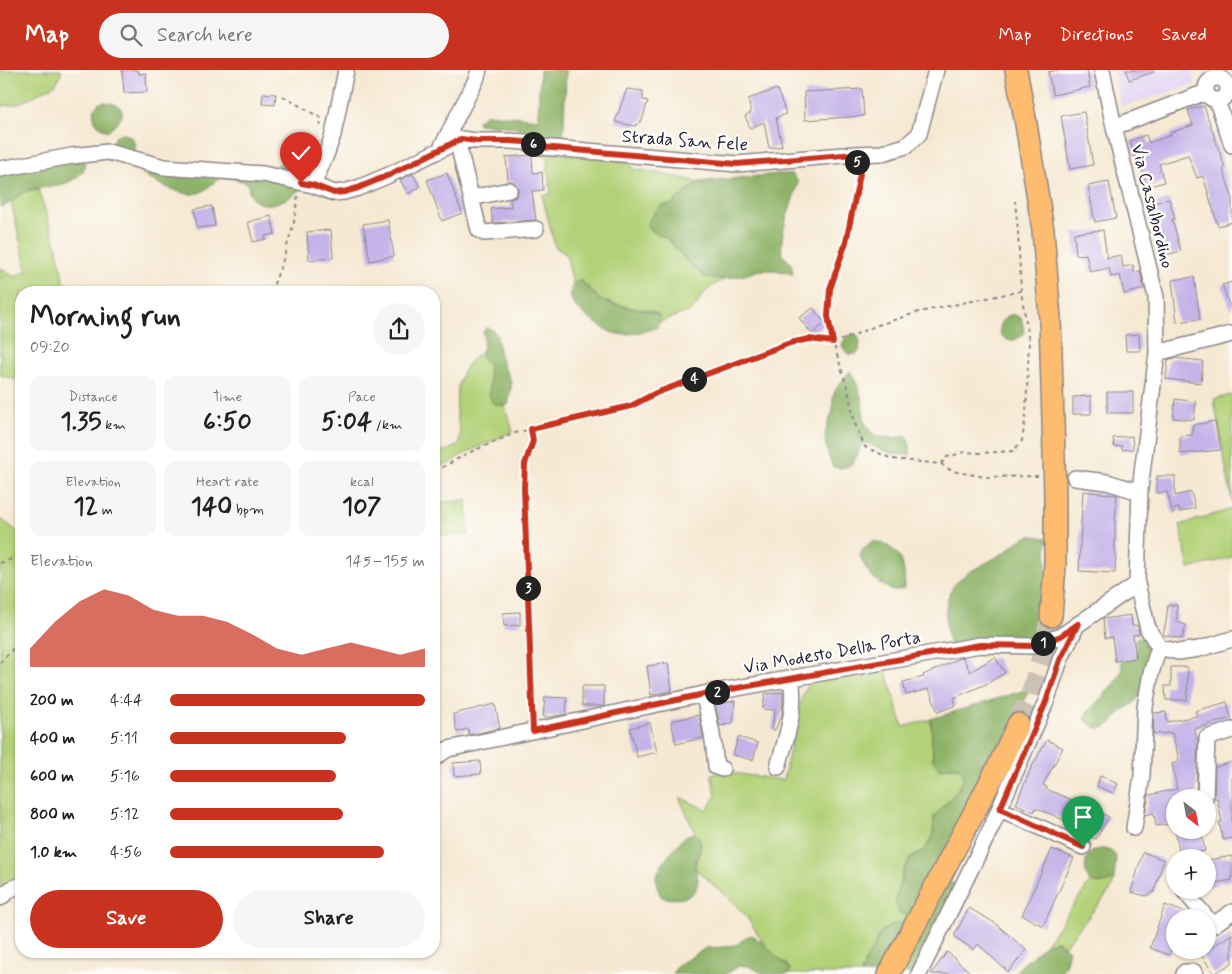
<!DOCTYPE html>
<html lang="en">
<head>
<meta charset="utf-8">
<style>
	:root { --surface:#fff; --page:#f6f6f6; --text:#202124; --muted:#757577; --accent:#c8321e }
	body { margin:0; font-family:Mynerve,sans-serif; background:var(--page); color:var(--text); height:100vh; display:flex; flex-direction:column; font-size:19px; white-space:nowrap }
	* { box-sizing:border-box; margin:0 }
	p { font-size:16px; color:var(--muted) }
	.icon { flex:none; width:28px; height:28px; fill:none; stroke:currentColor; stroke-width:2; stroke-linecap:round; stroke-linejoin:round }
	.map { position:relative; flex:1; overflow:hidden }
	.panel { position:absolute; left:15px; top:216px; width:425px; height:672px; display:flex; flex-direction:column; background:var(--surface); border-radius:20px; box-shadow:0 1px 4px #0004 }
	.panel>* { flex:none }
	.needle { width:32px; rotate:149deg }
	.fabs { position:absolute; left:1166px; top:719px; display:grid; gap:10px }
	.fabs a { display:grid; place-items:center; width:50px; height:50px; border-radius:50%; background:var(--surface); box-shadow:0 1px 4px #0004; font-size:25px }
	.pin { position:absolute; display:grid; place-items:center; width:42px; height:42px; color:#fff; margin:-51px -21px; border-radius:50% 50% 50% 0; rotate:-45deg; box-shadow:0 0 5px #0007 }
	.pin .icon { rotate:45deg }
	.km { position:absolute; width:25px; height:25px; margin:-12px; border-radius:50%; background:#222; color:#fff; font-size:14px; line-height:25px; text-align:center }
	.round { display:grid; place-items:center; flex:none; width:52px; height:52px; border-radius:26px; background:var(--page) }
	.head { display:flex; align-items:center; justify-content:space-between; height:85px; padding:0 15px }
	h1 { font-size:28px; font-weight:700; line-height:38px }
	.figures { display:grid; grid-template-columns:repeat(3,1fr); gap:8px; height:85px; padding:5px 15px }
	.figures div { display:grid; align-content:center; border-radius:12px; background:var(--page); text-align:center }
	.figures b { font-size:25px; font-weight:700 }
	.figures small { font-size:14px; font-weight:400 }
	.figures p { font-size:14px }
	.chart { height:140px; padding:10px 15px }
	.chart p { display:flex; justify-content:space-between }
	.chart svg { width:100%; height:90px; margin-top:5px; fill:var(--accent); opacity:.7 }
	.cta { display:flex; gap:10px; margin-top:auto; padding:10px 15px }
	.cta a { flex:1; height:58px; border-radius:30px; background:var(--accent); color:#fff; font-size:20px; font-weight:700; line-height:58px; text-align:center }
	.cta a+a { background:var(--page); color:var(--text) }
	ul { padding:0 15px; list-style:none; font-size:16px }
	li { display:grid; grid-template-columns:80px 60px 1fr; align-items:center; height:38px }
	li i { height:12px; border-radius:6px; background:var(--accent) }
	header { display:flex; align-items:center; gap:30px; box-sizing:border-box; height:70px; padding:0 25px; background:var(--accent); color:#fff }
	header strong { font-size:24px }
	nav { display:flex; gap:28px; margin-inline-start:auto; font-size:18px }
	.search { width:350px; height:45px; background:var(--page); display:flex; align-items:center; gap:12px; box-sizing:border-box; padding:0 18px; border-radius:28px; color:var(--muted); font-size:19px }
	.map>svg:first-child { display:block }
	.built { fill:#e2d4f3 }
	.green { fill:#b3d178; stroke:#6a7a5a }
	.forest { fill:#8eb368; stroke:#586a52 }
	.building { fill:#c4b3e8 }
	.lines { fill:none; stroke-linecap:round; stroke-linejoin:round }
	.highway-tunnel { stroke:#ccc1b5; stroke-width:21; stroke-dasharray:21 11; stroke-linecap:butt }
	.minor-casing { stroke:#8c8687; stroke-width:18 }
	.highway-casing { stroke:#8c8687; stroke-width:24 }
	.path { stroke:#8c8687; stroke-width:2; stroke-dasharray:4 4; stroke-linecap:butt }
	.minor { stroke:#fff; stroke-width:15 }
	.highway { stroke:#fdbc6f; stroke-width:21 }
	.highway-bridge-casing { stroke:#8c8687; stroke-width:24; stroke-linecap:butt }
	.highway-bridge { stroke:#fdbc6f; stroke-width:21 }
	.route-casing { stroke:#fff; stroke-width:10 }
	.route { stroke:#c8321e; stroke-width:6 }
	.labels { text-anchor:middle; stroke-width:5; stroke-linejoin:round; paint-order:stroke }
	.street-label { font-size:18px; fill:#22223b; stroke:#fdfcf7 }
</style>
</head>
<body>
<header>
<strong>Map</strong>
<div class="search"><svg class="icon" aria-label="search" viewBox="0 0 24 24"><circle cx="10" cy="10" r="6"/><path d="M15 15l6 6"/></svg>Search here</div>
<nav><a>Map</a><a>Directions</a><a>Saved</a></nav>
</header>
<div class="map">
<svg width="1232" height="904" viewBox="0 0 1232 904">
	<rect width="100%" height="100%" fill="#fdfcf7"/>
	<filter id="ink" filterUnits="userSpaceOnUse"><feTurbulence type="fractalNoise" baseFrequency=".02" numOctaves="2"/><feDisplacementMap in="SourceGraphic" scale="10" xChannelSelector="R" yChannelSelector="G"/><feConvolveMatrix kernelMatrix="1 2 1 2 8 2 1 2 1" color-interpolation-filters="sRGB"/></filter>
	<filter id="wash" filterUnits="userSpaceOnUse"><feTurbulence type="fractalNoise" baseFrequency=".0096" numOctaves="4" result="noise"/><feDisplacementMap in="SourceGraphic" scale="20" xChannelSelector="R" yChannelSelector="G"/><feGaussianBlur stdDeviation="1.12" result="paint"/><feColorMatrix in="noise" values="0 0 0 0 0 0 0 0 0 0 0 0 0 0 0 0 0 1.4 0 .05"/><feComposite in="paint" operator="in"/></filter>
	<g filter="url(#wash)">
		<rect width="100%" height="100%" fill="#f6e9d3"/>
		<path class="built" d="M1113 0H1191L1195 14 1121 37Z"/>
		<path class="green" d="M0 0H61V4L55 15 18 34 3 36 0 35Z
			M546 82 631 92 633 99 653 102 698 112 672 134 661 136 652 145 649 159 668 169 689 194 705 207 724 209 711 217 702 226 696 236 690 241 660 252 659 245 650 240 632 238 600 230 591 219 577 211 573 215 566 184 555 177 542 125 551 124Z
			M38 119 56 174 64 213 69 222H21V311L0 305V197L14 207 27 201 11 132 25 121Z
			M481 283 484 290 489 296 490 327 499 335H504L513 361 458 387C452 394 443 396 434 397V382L448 380 459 374C459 371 461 366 460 362 460 357 457 352 457 347 455 322 458 296 481 283Z
			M1232 325V432L1214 329Z
			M467 430 469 465H434V433Z
			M1232 439V487L1189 499 1180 455Z
			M0 448 18 462 21 468V813L0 826Z
			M885 597 903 657 931 649 933 690 940 699 950 697H959L963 703V709L958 719 934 747 933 766 925 779 911 788 904 798 898 819 896 829 912 844 907 854 878 866 874 877 867 887 861 904H789L790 900 787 895 779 889 765 875 746 846 726 826 696 799 695 795 700 782 699 767 695 763 679 727 707 740 716 725 711 704 732 703 783 710 802 627 810 610Z
			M1114 810 1112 818 1064 877 1057 871 1046 874 1090 812C1099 814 1105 813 1114 810Z"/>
		<path class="forest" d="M540 0H566L563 76 537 74 528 62 516 57 478 54 477 50 488 44 538 49Z
			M104 32C130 35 125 49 108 61 100 59 92 51 94 42 94 39 97 36 98 34Z
			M121 63C133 65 137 73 135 85L112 78C112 70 114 67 121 63Z
			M295 86H305C307 88 309 90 310 92 321 112 276 143 257 132 254 130 251 126 249 123L248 113C240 111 231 107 222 108 214 110 209 118 203 121 201 123 194 124 192 124 180 125 142 108 137 97L260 99 273 97Z
			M83 87C86 93 86 96 82 102 68 119 46 115 27 121 16 124 11 136 0 137V102Z
			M778 104H792L798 112C792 136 779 160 782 185L791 193 793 204 775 200H759L744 205 724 209 705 207 689 194 668 169 649 159 647 155 652 145 661 136 672 134 698 112Z
			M577 211H582C587 216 596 228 601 230 620 239 641 236 659 245L660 252 656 258C642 261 627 267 613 263 607 261 601 256 596 253 583 245 558 226 577 211Z
			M1009 245H1015L1021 248 1023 256 1024 263C1010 281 987 262 1009 245Z
			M486 258 493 260 497 266 499 282 503 295 511 311V318L508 335H499L493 333 490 327 489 296 484 290 481 283 484 270 483 262Z
			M853 264 857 265 860 271 859 281 856 284H848L842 276C844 269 846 266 853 264Z
			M850 301C854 308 858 315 860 323 863 330 862 339 864 347 868 371 887 369 907 366L910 377V385C894 385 881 381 867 373L861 375C857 390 850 401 833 397 826 381 822 368 829 351 830 348 831 346 832 344 834 339 833 333 833 328 835 317 843 310 850 301Z
			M1034 466 1047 468 1045 533 1041 571 950 575C944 556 942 523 960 509 971 499 988 493 1000 485 1009 480 1017 471 1026 467 1028 466 1031 466 1034 466Z
			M873 471C888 474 900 481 903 497 905 504 904 511 905 518L893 521C875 511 867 505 860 485L862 479Z
			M1141 567 1150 583 1143 620 1134 633 1121 642 1111 653 1104 658H1096L1086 651V645L1091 638 1105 624 1118 608 1122 600 1121 592 1137 589 1136 568Z
			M1029 619 1023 634 912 844 902 845 899 842 896 835V829L898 819 905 798 911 788 925 779 933 766 934 747 958 719 963 709V703L959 697H950L940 699 933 690 931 649Z
			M695 763C708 776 695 783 695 795 695 800 698 805 698 810 697 829 677 831 662 827 658 821 656 816 656 808 656 800 680 770 687 765 687 765 694 763 695 763Z
			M1104 779 1111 781 1116 786 1114 810C1105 813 1099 814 1090 812 1084 803 1082 784 1096 780 1098 779 1101 779 1104 779Z
			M949 811 956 815 914 904H896Z
			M897 853 907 854 881 904H861L867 887 874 877 878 866 882 861 888 857Z
			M752 865 765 875 779 889 787 895 790 900 789 904H764L749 896 740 895 731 901 727 904H674V901L678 895 706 878 725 877 738 874 746 867Z
			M1057 871 1069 880 1065 896 1059 904H1014L1020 897 1046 874Z"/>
		<g id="blocks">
			<path class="building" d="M122 0H138L139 4 146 3 147 22 124 23Z
				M1058 0H1087L1090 17 1053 25 1048 2Z
				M1126 0H1153L1154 2 1129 10Z
				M627 19 643 21V30L648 31 642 50 635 56 615 52Z
				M777 19 786 44 776 48 782 76 769 78 764 52 750 58 745 46 751 43 748 29Z
				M862 19 864 46 805 50 804 22Z
				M263 23 276 24 275 35 262 34Z
				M1204 36 1225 98 1223 99 1232 127V152L1218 156 1203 106 1197 108 1188 85 1159 94 1164 112 1147 117 1141 96H1139L1130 71 1146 65 1149 73 1171 65 1170 63 1193 55 1188 40Z
				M1084 42 1093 95 1070 99 1061 46Z
				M532 85 533 103 542 102 543 120 532 121 536 150 493 153 491 139 511 137 510 129 516 127 518 122V118L516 114 512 111H508L506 87Z
				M447 103 462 143 442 151 427 110Z
				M413 104 420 117 408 124 400 110Z
				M1109 112 1116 148 1095 152 1088 116Z
				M1169 129 1175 149H1172L1181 181 1162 186 1157 168 1159 167 1150 134Z
				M212 136 215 156 197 158 194 139Z
				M271 146 275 164 265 166 266 169 253 172 248 152Z
				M388 150 394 186 370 191 363 154Z
				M331 160 333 188 309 190 307 162Z
				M1103 160 1107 188 1121 185 1123 197 1133 195 1134 202 1140 201 1144 219 1124 224 1120 205 1111 207 1109 198 1090 202 1086 184 1076 185 1074 163Z
				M1194 207 1200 249 1177 252 1172 210Z
				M1232 212V239H1231L1222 215Z
				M813 238 825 253 812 264 799 248Z
				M1139 264 1140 281H1126L1125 265Z
				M1174 288 1203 291 1201 313 1166 309 1168 290Z
				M1107 322H1133V343H1107Z
				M1091 326V344H1073V327Z
				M1175 329 1196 332 1194 350 1173 348Z
				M1215 351 1221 380 1180 384V366L1192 365 1193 355Z
				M1132 366 1133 379 1122 380V376L1114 377 1113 368Z
				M1157 406H1175V426L1191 422 1195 438 1180 442 1179 438 1175 439V443L1173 444 1167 422 1157 423Z
				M1083 421 1117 425 1115 452V485H1116L1115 503 1079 501 1081 454Z
				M1168 535H1177V552L1186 555 1182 569 1163 565 1166 552Z
				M520 542V555L504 556 503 543Z
				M1131 545 1132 556 1137 555 1138 557 1139 564 1133 565 1136 588 1115 591 1112 567 1105 568 1103 549Z
				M963 587 970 602 995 587 1005 603 988 613 954 628 956 635 938 642 929 619 906 625 903 612 924 607 923 605Z
				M668 593 672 621 651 625 647 596Z
				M1171 597H1188L1187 630H1166L1165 616H1171Z
				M582 616H604V636H582Z
				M783 622 782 644 775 660H772L775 640 763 639 765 624Z
				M545 627 567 628 566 644 550 647H543Z
				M735 631 733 653 720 656 715 634Z
				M1227 632 1231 648 1194 659 1198 671 1196 728H1175V753L1156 756 1154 743 1145 745 1149 725 1177 719 1172 694 1179 690 1172 663 1153 664 1154 643 1166 642 1167 652 1197 646 1195 641Z
				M495 634 500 658 469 665 468 659 457 662 453 644Z
				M699 645 703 668 676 674 671 651Z
				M650 653 657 682 637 687 630 658Z
				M738 667 758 673 753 690 733 685Z
				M1047 670 1063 678 1043 715 1047 717 1046 719 1077 732 1109 747 1096 769 1076 760 1078 756 1036 738 1034 742 1016 734 1031 698Z
				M480 691 481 704 454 706 453 693Z
				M1232 692V768L1223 770 1219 752H1222L1217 728H1214L1215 697Z
				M1100 706 1118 714 1113 723 1097 716Z
				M1175 760H1201L1205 781 1180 786Z
				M1052 779 1074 788 1043 856 1022 845Z
				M1143 782 1164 790 1154 822 1146 826 1131 822Z
				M1232 786V810L1216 813 1217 815 1208 817V790Z
				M1165 835 1192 845 1194 848H1175V869L1169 885 1150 878Z
				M969 838 995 853 1026 880 1008 902 978 874 974 880 955 867V864Z
				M1232 864V893L1214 904 1201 884Z
				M947 882 972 904H931Z"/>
		</g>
	</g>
	<g filter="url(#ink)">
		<use href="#blocks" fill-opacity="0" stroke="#8c8687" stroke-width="1"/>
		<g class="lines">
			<path class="highway-tunnel" d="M1018 654 1030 628 1042 587 1051 546"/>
			<g class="minor-casing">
				<path id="minor" d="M1102 0 1114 57 1156 227 1157 283
					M1206 19a11 11 0 1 1 22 0a11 11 0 1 1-22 0Z
					M1217 31 1232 75
					M1114 57 1206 22
					M461 69 459 78 479 160 484 163 536 159
					M440 80 461 69 477 71H510L525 72 541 77 737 94 855 84 882 83 906 76 919 64 936 0
					M0 99 72 86 108 82 164 97 263 104 313 115 334 123 344 122 358 118 389 105 440 80 476 10 479 0
					M313 115 326 85 333 65 346 0
					M471 128 509 120
					M1232 264 1157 283 1140 419 1137 514 1148 559 1159 577 1178 582 1199 579 1232 569
					M1075 408 1107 412 1133 420 1140 419
					M703 624C710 648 714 673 716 697L722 699
					M434 688 448 679 709 623 889 591 980 575 1033 576 1061 566 1137 514
					M778 697C786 668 797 639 791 608
					M1205 728 1207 668 1232 660
					M1000 739 1083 777
					M1134 758 1142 706 1145 637 1151 603 1159 577
					M1185 822 1207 848
					M0 828 11 819 21 815
					M1208 849 1213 855 1232 842
					M919 904 991 758 1046 632 1060 590 1077 555
					M1184 904 1185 902H1194L1195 904"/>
			</g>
			<g class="highway-casing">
				<path id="highway" d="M1016 0 1026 54 1043 160 1050 249 1054 385
					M1051 546 1055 496V428
					M889 904 999 695 1018 654"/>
			</g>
			<path class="path" d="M283 26 321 48 320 59
				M1021 221 919 242 878 255 842 270 833 272 848 320 855 354 865 377 892 389 941 394 952 401 985 407 1038 406
				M271 222 283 190 294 152 298 124
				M531 359 533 371 525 394 524 418 532 647
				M941 394 947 387 965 382 983 383 1013 381 1022 371 1026 344 1029 270 1021 221 1018 161 1015 131
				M434 398 443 397 466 384 515 363 631 336 656 323 790 273 809 269 833 272 828 246 830 219 846 172 861 104 859 96
				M0 493 21 486
				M0 593 21 570"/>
			<use href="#minor" class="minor"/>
			<use href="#highway" class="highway"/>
			<g class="highway-bridge-casing">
				<path id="highway-bridge" d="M1054 385 1055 428"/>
			</g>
			<use href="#highway-bridge" class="highway-bridge"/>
		</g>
	</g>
	<g class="lines" filter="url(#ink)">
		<g class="route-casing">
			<path id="route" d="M301 113 313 115 334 123 344 122 358 118 389 105 461 69 477 71H510L525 72 541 77 737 94 855 84 860 104 846 172 830 219 828 246 833 272 809 269 790 273 656 323 631 336 531 359 533 371 525 394 524 418 533 661 709 623 980 575 1033 576 1061 566 1078 554 1060 590 1046 632 1000 739 1083 777"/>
		</g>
		<use href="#route" class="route"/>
	</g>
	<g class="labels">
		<g class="street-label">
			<text transform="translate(685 70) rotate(4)" y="6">Strada San Fele</text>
			<text transform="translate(1153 136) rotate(76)" y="6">Via Casalbordino</text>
			<text transform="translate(832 582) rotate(-10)" y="6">Via Modesto Della Porta</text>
		</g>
	</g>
</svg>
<div class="fabs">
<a><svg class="needle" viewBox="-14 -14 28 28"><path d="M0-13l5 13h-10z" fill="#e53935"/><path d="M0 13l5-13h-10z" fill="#757577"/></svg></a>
<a>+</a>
<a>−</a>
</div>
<div class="pin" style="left:1083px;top:777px;background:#1e9e55"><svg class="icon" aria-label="arrive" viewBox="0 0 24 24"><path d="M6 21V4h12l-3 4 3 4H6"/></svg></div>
<div class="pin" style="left:301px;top:113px;background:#d93025"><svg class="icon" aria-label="check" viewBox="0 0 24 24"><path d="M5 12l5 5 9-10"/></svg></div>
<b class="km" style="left:1043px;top:573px">1</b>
<b class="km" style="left:717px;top:622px">2</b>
<b class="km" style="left:528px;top:518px">3</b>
<b class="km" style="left:694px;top:309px">4</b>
<b class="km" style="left:857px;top:92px">5</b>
<b class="km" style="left:533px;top:74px">6</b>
<section class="panel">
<div class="head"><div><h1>Morning run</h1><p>09:20</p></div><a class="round"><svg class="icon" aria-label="share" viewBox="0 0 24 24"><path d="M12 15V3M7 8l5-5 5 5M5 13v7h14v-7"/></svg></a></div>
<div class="figures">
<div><p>Distance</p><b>1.35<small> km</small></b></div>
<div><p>Time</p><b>6:50</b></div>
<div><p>Pace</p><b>5:04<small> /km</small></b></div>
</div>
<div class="figures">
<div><p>Elevation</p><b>12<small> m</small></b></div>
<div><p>Heart rate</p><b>140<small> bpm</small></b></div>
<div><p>kcal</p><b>107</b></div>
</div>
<div class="chart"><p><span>Elevation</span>145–155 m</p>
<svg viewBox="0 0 160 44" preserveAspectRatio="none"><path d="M0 44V35L10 22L20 12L30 6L40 9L50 16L60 19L70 19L80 22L90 28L100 35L110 38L120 35L130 32L140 35L150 38L160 35V44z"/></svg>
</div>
<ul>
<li><b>200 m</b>4:44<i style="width:100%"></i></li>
<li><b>400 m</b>5:11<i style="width:69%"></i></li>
<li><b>600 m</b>5:16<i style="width:65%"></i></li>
<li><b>800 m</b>5:12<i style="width:68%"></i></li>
<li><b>1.0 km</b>4:56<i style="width:84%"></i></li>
</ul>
<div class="cta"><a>Save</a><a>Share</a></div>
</section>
</div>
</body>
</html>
